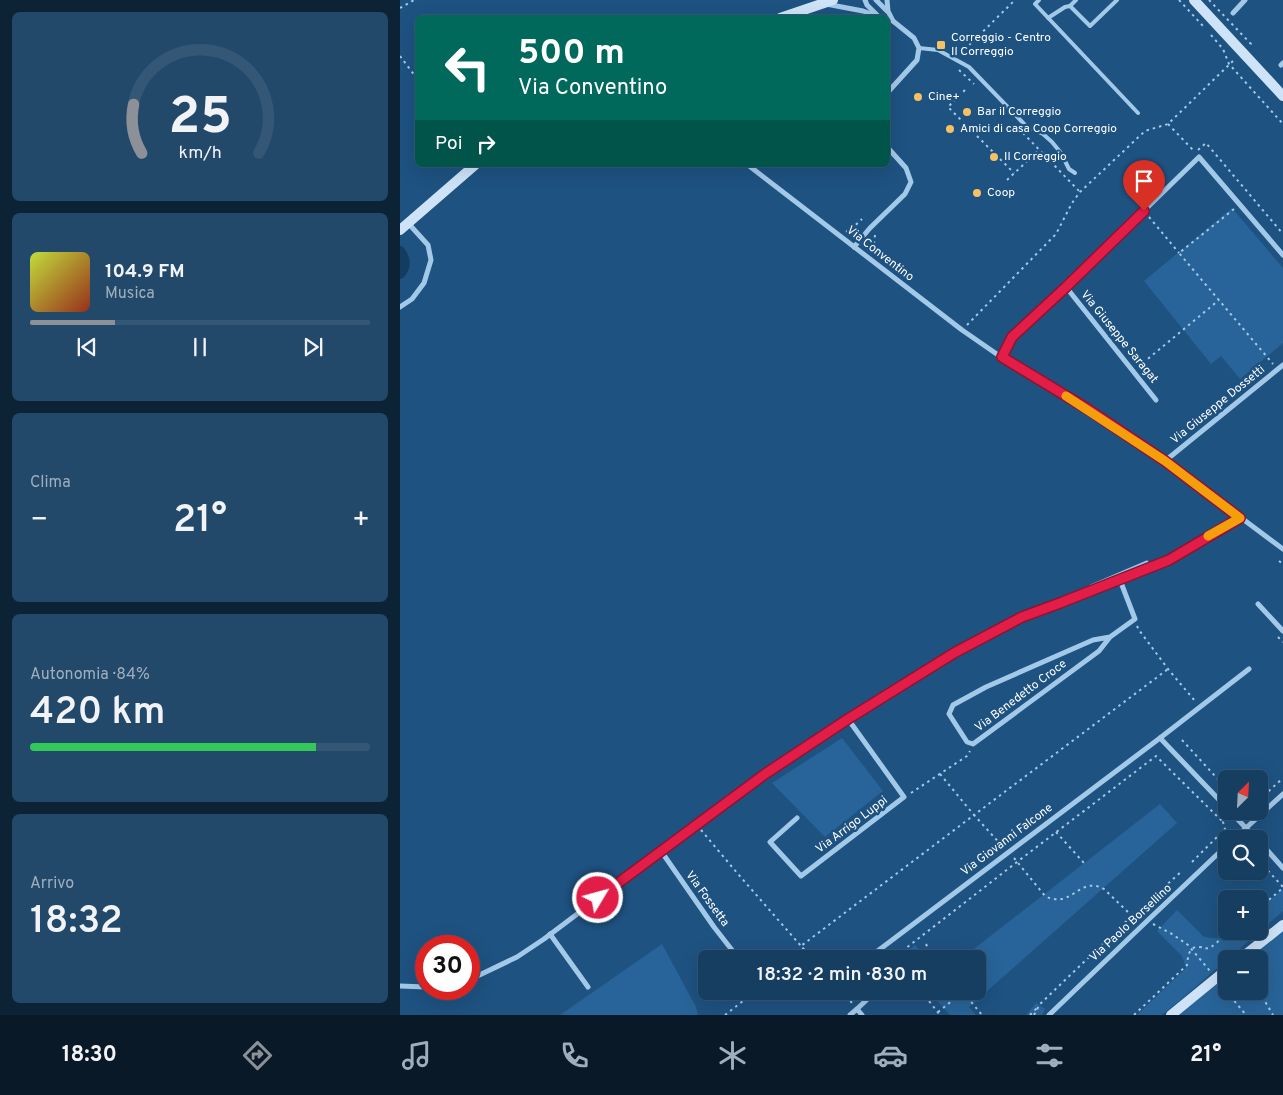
<!DOCTYPE html>
<html lang="it">
<head>
<meta charset="utf-8">
<style>
  :root { --surface:#163e61; --page:#23496a; --text:#f1f3f6; --muted:#9eaebd; --line:#355776; --accent:#8c9099 }
  body { margin:0; font-family:Overpass,sans-serif; background:var(--page); color:var(--text); height:100vh; display:flex; flex-direction:column; font-size:19px; white-space:nowrap }
  * { box-sizing:border-box; margin:0 }
  p { font-size:16px; color:var(--muted) }
  .icon { flex:none; width:28px; height:28px; fill:none; stroke:currentColor; stroke-width:2; stroke-linecap:round; stroke-linejoin:round }
  .map { position:relative; flex:1; overflow:hidden }
  .side { display:flex; flex-direction:column; gap:12px; padding:12px; background:#0c2235; width:400px }
  .side>* { flex:none }
  .guide { position:absolute; left:15px; top:15px; width:475px; height:152px; border-radius:8px; box-shadow:0 5px 20px #0002,0 0 0 1px var(--line); background:#00695c; color:#fff; overflow:hidden }
  .needle { width:32px; rotate:24deg }
  .controls { position:absolute; left:818px; top:770px; display:grid; gap:10px }
  .controls a { display:grid; place-items:center; width:50px; height:50px; border-radius:8px; background:var(--surface); box-shadow:0 5px 20px #0002,0 0 0 1px var(--line); font-size:25px }
  .speed { position:absolute; left:15px; top:935px; display:flex; gap:10px; font-size:25px; font-weight:700; text-align:center }
  .speed>* { display:grid; place-content:center; width:65px; height:65px; border-radius:50%; background:var(--surface); box-shadow:0 5px 20px #0002,0 0 0 1px var(--line); line-height:1 }
  .speed .limit { border:8px solid #d22; background:#fff; color:#111 }
  .pin { position:absolute; display:grid; place-items:center; width:42px; height:42px; color:#fff; margin:-51px -21px; border-radius:50% 50% 50% 0; rotate:-45deg; box-shadow:0 0 5px #0007 }
  .pin .icon { rotate:45deg }
  .me { position:absolute; width:55px; margin:-28px; rotate:53deg; stroke-linejoin:round; filter:drop-shadow(0 0 4px #0008) }
  .turn { display:flex; align-items:center; gap:18px; height:105px; padding:0 20px; font-size:22px }
  .turn .icon { width:65px; height:65px; stroke-width:2.5 }
  .turn b { display:block; font-size:35px; line-height:42px }
  .then { display:flex; align-items:center; height:48px; padding:0 20px; background:#0003; gap:10px; font-size:19px }
  .big { font-size:38px; font-weight:600; line-height:1.1 }
  .side .widget { flex:1; display:flex; flex-direction:column; justify-content:center; gap:8px; min-width:0; padding:0 18px; border-radius:8px; background:var(--page) }
  .side .dial { align-items:center; gap:0 }
  .dial svg { height:130px; overflow:visible; fill:none; stroke:var(--line); stroke-width:7; stroke-linecap:round; text-anchor:middle }
  .dial text { fill:var(--text); stroke:none }
  .song { display:flex; align-items:center; gap:15px }
  .cover { width:60px; height:60px; border-radius:8px; background:linear-gradient(135deg,hsl(70 70% 55%),hsl(10 70% 35%)) }
  .played { height:5px; border-radius:2px; background:linear-gradient(90deg,var(--accent) 25%,var(--line) 25%) }
  .keys { display:flex; justify-content:space-around; direction:ltr }
  .heat { display:flex; justify-content:space-between; align-items:center; font-size:28px; direction:ltr }
  .charge { height:8px; border-radius:4px; background:linear-gradient(90deg,#34c759 84%,var(--line) 0) }
  .trip { position:absolute; left:298px; top:950px; width:288px; height:50px; border-radius:8px; background:var(--surface); box-shadow:0 5px 20px #0002,0 0 0 1px var(--line); font-weight:600; line-height:50px; text-align:center }
  .dock { display:flex; height:80px; justify-content:space-around; align-items:center; background:#091927; color:var(--muted) }
  .dock .icon { width:35px; height:35px }
  .dock .current { color:var(--accent) }
  .dock b { font-size:22px; color:var(--text) }
  main { display:flex; flex:1; min-height:0 }
  .map>svg:first-child { display:block }
  .green { fill:#286499 }
  .lines { fill:none; stroke-linecap:round; stroke-linejoin:round }
  .stream { stroke:#97c5ea; stroke-width:3 }
  .canal { stroke:#143b60; stroke-width:10 }
  .path { stroke:#a3c9e9; stroke-width:2; stroke-dasharray:2.5 4; stroke-linecap:butt }
  .lane { stroke:#a3c9e9; stroke-width:4 }
  .street { stroke:#a3c9e9; stroke-width:5 }
  .secondary { stroke:#cee3f7; stroke-width:10 }
  .route-casing { stroke:#92132f; stroke-width:12 }
  .route { stroke:#e11d48; stroke-width:9 }
  .slow { stroke:#f59e0b; stroke-width:9 }
  .poi-dot { fill:#f7c063; stroke:#1e5281; stroke-width:2 }
  .labels { text-anchor:middle; dominant-baseline:central; stroke-width:5; stroke-linejoin:round; paint-order:stroke }
  .poi-label { font-size:12px; fill:#fff; stroke:#1e5281; text-anchor:start }
  .street-label { font-size:12px; fill:#fff; stroke:#1e5281 }
</style>
</head>
<body>
<main>
<section class="side">
<div class="widget dial"><svg viewBox="0 0 100 80">
<path d="M14 69A42 42 0 1 1 86 69"/>
<path d="M14 69A42 42 0 0 1 9 39" stroke="#8c9099"/>
<text x="50" y="56" font-size="32" font-weight="700">25</text>
<text x="50" y="72" font-size="11">km/h</text>
</svg></div>
<div class="widget">
<div class="song"><i class="cover"></i><div><b>104.9 FM</b><p>Musica</p></div></div>
<div class="played"></div>
<div class="keys"><svg class="icon" aria-label="previous" viewBox="0 0 24 24"><path d="M18 5L8 12l10 7zM5 5v14"/></svg><svg class="icon" aria-label="pause" viewBox="0 0 24 24"><path d="M8 5v14M16 5v14"/></svg><svg class="icon" aria-label="next" viewBox="0 0 24 24"><path d="M6 5l10 7-10 7zM19 5v14"/></svg></div>
</div>
<div class="widget"><p>Clima</p>
<div class="heat"><a>−</a><b class="big">21°</b><a>+</a></div>
</div>
<div class="widget"><p>Autonomia · 84%</p><b class="big">420 km</b><div class="charge"></div></div>
<div class="widget"><p>Arrivo</p><b class="big">18:32</b></div>
</section>
<div class="map">
<svg width="883" height="1015" viewBox="0 0 883 1015">
  <rect width="100%" height="100%" fill="#1e5281"/>
  <!-- green -->
  <g class="green">
    <polygon points="832,208 883,268 883,343 840,379 821,356 811,364 744,281"/>
    <polygon points="442,738 483,791 425,837 372,783"/>
    <polygon points="760,804 777,823 569,1007 576,1015 550,1015 528,991 576,991 576,959 561,959"/>
    <polygon points="883,889 883,911 778,1002 762,1015 737,1015 786,968 782,956 757,931 777,910 804,937 822,939 831,931 859,931 859,909"/>
    <polygon points="883,925 883,1015 766,1015 826,968 826,991 859,991 859,959 839,959"/>
    <polygon points="262,944 296,1007 298,1015 160,1015"/>
    <polygon points="515,945 527,959 499,959"/>
    <polygon points="636,1003 645,1009 642,1015 626,1015"/>
  </g>
  <g class="lines">
    <!-- stream -->
    <polyline class="stream" points="691,586 747,562"/>
    <!-- canal -->
    <path class="canal" d="M0 251C6 259 7 266 0 274"/>
    <!-- path -->
    <g class="path">
      <polyline points="779,0 803,26"/>
      <polyline points="809,0 851,44 850,45"/>
      <polyline points="0,8 14,0"/>
      <polyline points="811,35 823,49 829,64 883,124"/>
      <polyline points="560,54 615,0"/>
      <polyline points="0,56 18,80"/>
      <polyline points="559,70 574,84"/>
      <polyline points="565,90 548,107 614,173"/>
      <polyline points="768,124 794,151"/>
      <polyline points="623,133 680,192"/>
      <polyline points="798,150 806,143 883,234"/>
      <polyline points="607,180 639,150"/>
      <polyline points="834,209 779,253 873,364"/>
      <polyline points="749,217 779,253"/>
      <polyline points="446,231 448,232 462,219"/>
      <polyline points="475,235 474,244 477,254"/>
      <polyline points="567,325 656,234 672,203 680,192 745,131 768,124 835,59"/>
      <polyline points="738,367 819,300"/>
      <polyline points="879,561 883,564"/>
      <polyline points="737,626 739,630 768,669 795,701"/>
      <polyline points="878,637 883,642"/>
      <polyline points="782,740 826,788"/>
      <polyline points="540,774 574,815 768,669"/>
      <polyline points="511,793 567,756 570,751"/>
      <polyline points="859,800 883,778"/>
      <polyline points="301,830 338,874 401,946"/>
      <polyline points="656,832 684,863"/>
      <path d="M614 858 645 896C672 910 679 875 704 889L732 916 740 919"/>
      <polyline points="859,861 883,887"/>
      <polyline points="792,862 825,829 823,822 827,818"/>
      <polyline points="859,908 883,888"/>
      <polyline points="753,924 772,934 788,945 810,971"/>
      <polyline points="526,944 533,959"/>
      <polyline points="398,959 407,952"/>
      <polyline points="413,959 401,946 574,815 604,848"/>
      <polyline points="492,959 617,862 756,756 823,822"/>
      <polyline points="442,991 452,1003"/>
      <polyline points="521,991 540,1015"/>
      <polyline points="826,991 846,1015"/>
      <polyline points="859,991 873,1015"/>
      <polyline points="563,992 582,1015"/>
      <polyline points="538,1012 563,992"/>
      <polyline points="325,1015 356,991"/>
      <polyline points="630,1015 637,1008"/>
      <polyline points="634,1015 640,1004 732,916 782,871"/>
      <path d="M734 1015 787 965C788 958 788 946 799 947 804 947 806 950 811 947 817 943 824 936 830 931"/>
    </g>
    <!-- lane -->
    <g class="lane">
      <polyline points="639,0 635,4 738,113"/>
      <polyline points="670,6 676,0"/>
      <polyline points="648,18 665,7 670,6 690,26 717,0"/>
      <polyline points="519,48 538,50 569,67 627,127 643,134 652,142 661,153 669,169 675,173"/>
    </g>
    <!-- street -->
    <g class="street">
      <polyline points="465,0 467,5 477,15"/>
      <polyline points="476,0 487,11"/>
      <polyline points="487,0 488,11 493,21"/>
      <polyline points="426,4 463,11 482,18"/>
      <polyline points="833,13 845,0"/>
      <polyline points="488,19 493,21 514,38 519,48 517,60 488,92"/>
      <polyline points="881,65 883,63"/>
      <polyline points="348,165 562,330 601,357 686,408 765,461 883,549"/>
      <polyline points="454,247 470,228 505,194 511,182 506,168 488,148"/>
      <polyline points="666,287 756,400"/>
      <polyline points="0,307 12,299 24,283 31,260 28,245 8,223"/>
      <polyline points="601,357 613,337 666,287 799,157 883,255"/>
      <polyline points="765,461 883,365"/>
      <polyline points="858,604 883,631"/>
      <polyline points="710,637 693,640 586,687 553,705 549,714 567,742 573,744 699,651 710,637 735,619 720,580"/>
      <polyline points="760,738 826,807"/>
      <polyline points="830,811 856,839"/>
      <polyline points="397,818 370,842 401,876 504,797 448,719"/>
      <polyline points="834,839 883,794"/>
      <polyline points="859,841 883,868"/>
      <polyline points="261,851 314,927 339,959"/>
      <polyline points="150,934 188,987"/>
      <path d="M346 959C352 952 360 953 366 959"/>
      <polyline points="467,959 760,738 849,669"/>
      <polyline points="69,980 117,957 144,939 261,851 365,774 448,719 554,653 622,617 660,603 769,560 840,518"/>
      <polyline points="0,986 26,987"/>
      <polyline points="457,1009 476,991"/>
      <polyline points="450,1015 457,1009 462,1015"/>
      <polyline points="649,1015 747,921 826,846"/>
    </g>
    <!-- secondary -->
    <g class="secondary">
      <polyline points="794,0 883,96"/>
      <polyline points="380,18 433,0"/>
      <polyline points="0,230 75,165"/>
      <polyline points="840,959 883,925"/>
      <polyline points="771,1015 826,970"/>
    </g>
  </g>
  <g class="lines">
    <defs>
      <polyline id="route" points="198,898 365,774 448,719 554,653 622,617 660,603 769,560 840,518 765,461 686,408 602,357 612,337 666,287 744,211"/>
    </defs>
    <!-- route casing -->
    <use href="#route" class="route-casing"/>
    <!-- route -->
    <use href="#route" class="route"/>
    <!-- slow -->
    <polyline class="slow" points="666,396 765,461 840,518 808,536"/>
  </g>
  <!-- markers -->
  <g class="poi-dot">
    <rect x="536" y="40" width="10" height="10" rx="2.5"/>
    <circle cx="518" cy="97" r="5"/>
    <circle cx="567" cy="112" r="5"/>
    <circle cx="550" cy="129" r="5"/>
    <circle cx="594" cy="157" r="5"/>
    <circle cx="577" cy="193" r="5"/>
  </g>
  <g class="labels">
    <!-- poi labels -->
    <g class="poi-label">
      <text x="551" y="38">Correggio - Centro<tspan x="551" dy="14">Il Correggio</tspan></text>
      <text x="528" y="97">Cine+</text>
      <text x="577" y="112">Bar il Correggio</text>
      <text x="560" y="129">Amici di casa Coop Correggio</text>
      <text x="604" y="157">Il Correggio</text>
      <text x="587" y="193">Coop</text>
    </g>
    <!-- street labels -->
    <g class="street-label">
      <text transform="translate(480 254) rotate(38)">Via Conventino</text>
      <text transform="translate(719 337) rotate(51)">Via Giuseppe Saragat</text>
      <text transform="translate(818 405) rotate(-39)">Via Giuseppe Dossetti</text>
      <text transform="translate(621 696) rotate(-37)">Via Benedetto Croce</text>
      <text transform="translate(452 825) rotate(-37)">Via Arrigo Luppi</text>
      <text transform="translate(607 840) rotate(-37)">Via Giovanni Falcone</text>
      <text transform="translate(307 899) rotate(54)">Via Fossetta</text>
      <text transform="translate(731 923) rotate(-43)">Via Paolo Borsellino</text>
    </g>
  </g>
</svg>
<div class="controls">
<a><svg class="needle" viewBox="-14 -14 28 28"><path d="M0-13l5 13h-10z" fill="#e53935"/><path d="M0 13l5-13h-10z" fill="#9eaebd"/></svg></a>
<a><svg class="icon" aria-label="search" viewBox="0 0 24 24"><circle cx="10" cy="10" r="6"/><path d="M15 15l6 6"/></svg></a>
<a>+</a>
<a>−</a>
</div>
<div class="speed"><div class="limit">30</div></div>
<div class="pin" style="left:744px;top:211px;background:#d93025"><svg class="icon" aria-label="arrive" viewBox="0 0 24 24"><path d="M6 21V4h12l-3 4 3 4H6"/></svg></div>
<svg class="me" style="left:198px;top:898px" viewBox="-20 -20 40 40"><circle r="17" fill="#e11d48" stroke="#fff" stroke-width="3"/><path d="M0-11L8 9 0 5-8 9z" fill="#fff"/></svg>
<div class="trip">18:32 · 2 min · 830 m</div>
<div class="guide">
<div class="turn"><svg class="icon" aria-label="left" viewBox="0 0 24 24"><path d="M17 20v-9H6M10 6l-5 5 5 5"/></svg><div><b>500 m</b>Via Conventino</div></div>
<div class="then">Poi<svg class="icon" aria-label="right" viewBox="0 0 24 24"><path d="M7 20v-9h11M14 6l5 5-5 5"/></svg></div>
</div>
</div>
</main>
<nav class="dock">
<b>18:30</b>
<svg class="icon current" aria-label="directions" viewBox="0 0 24 24"><path d="M12 3l9 9-9 9-9-9zM9 14v-3h6M13 9l2 2-2 2"/></svg>
<svg class="icon" aria-label="music" viewBox="0 0 24 24"><path d="M9 18V5l10-2v13"/><circle cx="6" cy="18" r="3"/><circle cx="16" cy="16" r="3"/></svg>
<svg class="icon" aria-label="phone" viewBox="0 0 24 24"><path d="M5 4h4l2 5-3 2q2 4 5 5l2-3 5 2v4C11 20 4 13 5 4z"/></svg>
<svg class="icon" aria-label="climate" viewBox="0 0 24 24"><path d="M12 3v18M4 7l16 10M4 17L20 7"/></svg>
<svg class="icon" aria-label="car" viewBox="0 0 24 24"><path d="M5 17H2v-5l4-1 3-4h7l3 4 3 1v5h-3M9 17h6M6 11h13"/><circle cx="7" cy="17" r="2"/><circle cx="17" cy="17" r="2"/></svg>
<svg class="icon" aria-label="filters" viewBox="0 0 24 24"><path d="M4 7h16M4 17h16"/><circle cx="9" cy="7" r="2"/><circle cx="15" cy="17" r="2"/></svg>
<b>21°</b>
</nav>
</body>
</html>
